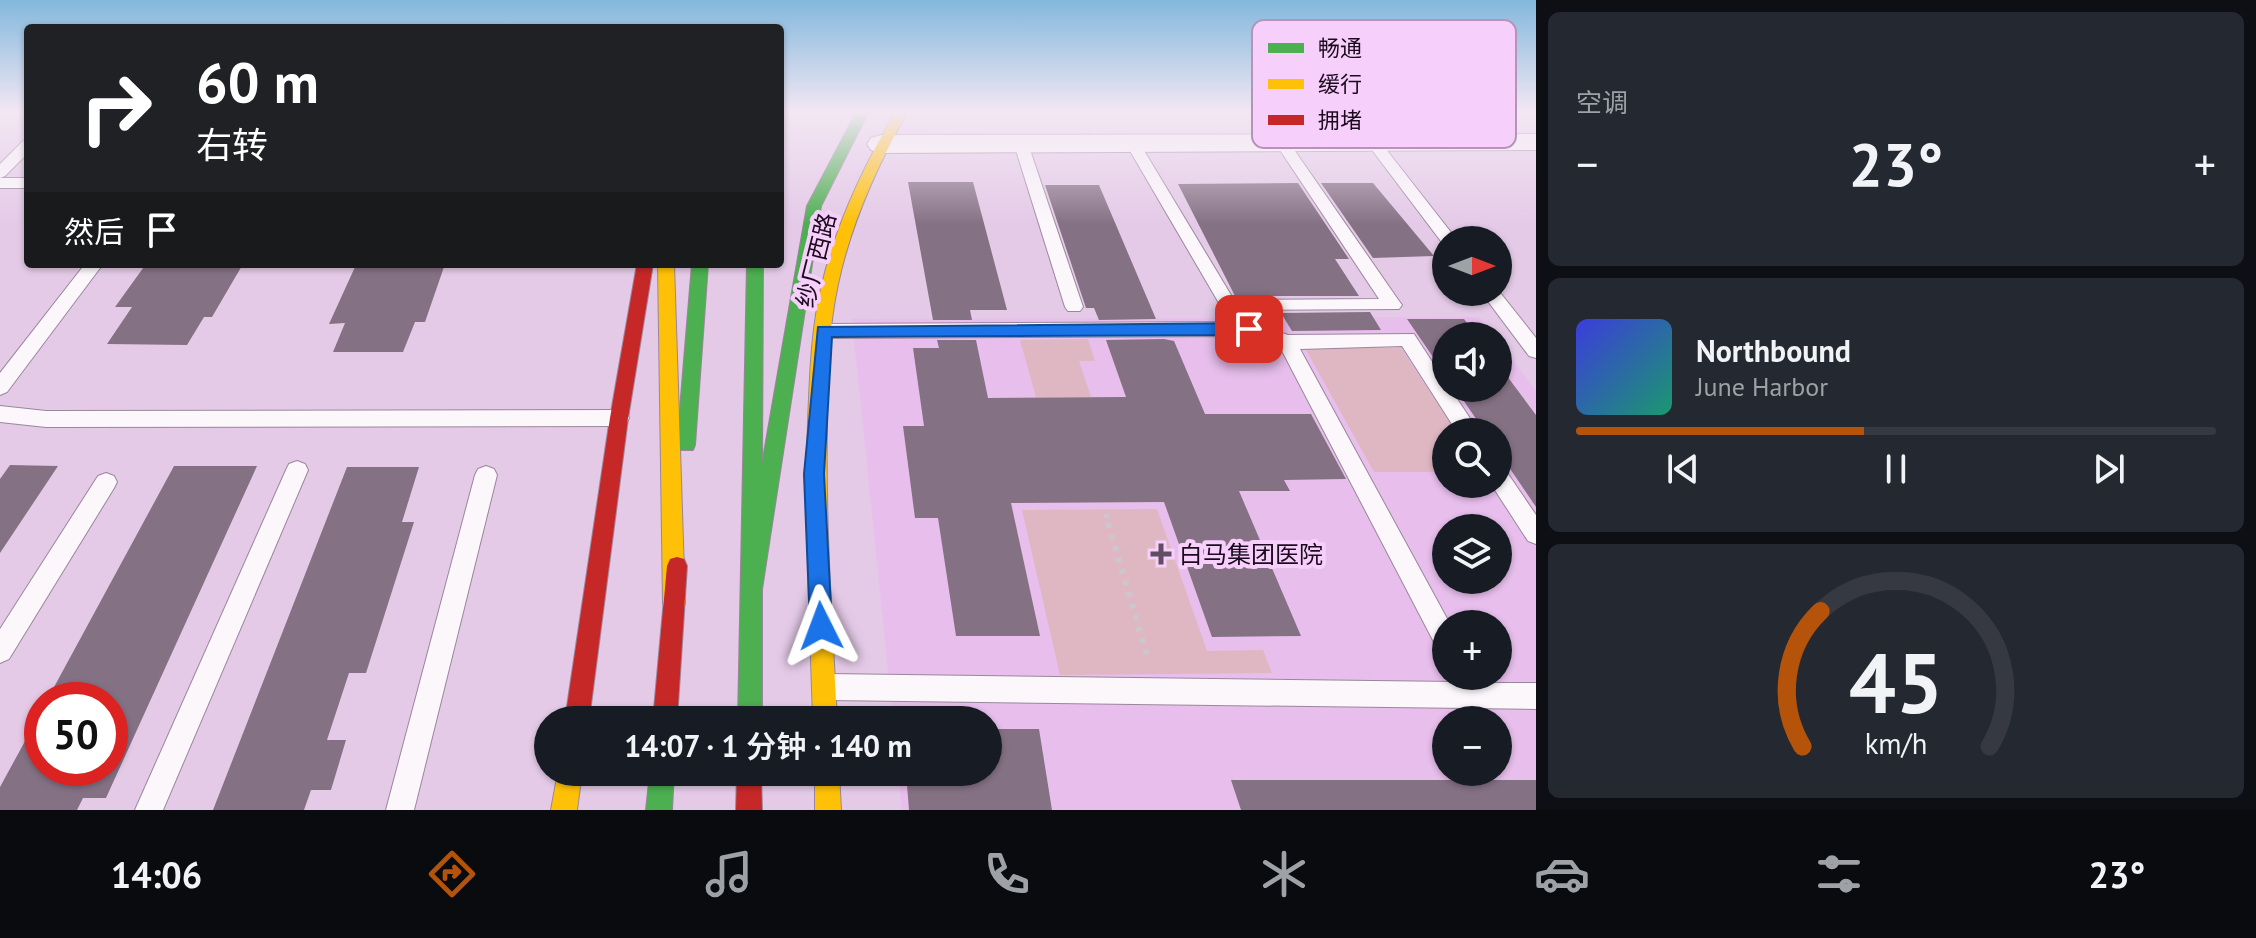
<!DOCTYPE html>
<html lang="zh">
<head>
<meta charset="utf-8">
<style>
  :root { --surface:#171b24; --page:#242831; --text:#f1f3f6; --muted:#9ea1a6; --line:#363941; --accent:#b45309 }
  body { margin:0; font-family:"PT Sans","Noto Sans SC",sans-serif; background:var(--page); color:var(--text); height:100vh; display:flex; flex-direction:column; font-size:30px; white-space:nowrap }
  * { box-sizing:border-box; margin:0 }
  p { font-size:26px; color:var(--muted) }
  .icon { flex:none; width:44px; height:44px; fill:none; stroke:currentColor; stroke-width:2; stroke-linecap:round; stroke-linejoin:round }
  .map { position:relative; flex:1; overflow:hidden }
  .panel { display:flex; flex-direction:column; gap:12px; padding:12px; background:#0d0f14; width:720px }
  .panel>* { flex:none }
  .banner { position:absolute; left:24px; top:24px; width:760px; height:244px; border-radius:8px; box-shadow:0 2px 6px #0004; background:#202124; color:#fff; overflow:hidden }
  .needle { width:52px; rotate:90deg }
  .buttons { position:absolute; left:1432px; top:226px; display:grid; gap:16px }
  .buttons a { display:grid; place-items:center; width:80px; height:80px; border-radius:50%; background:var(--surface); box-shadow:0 2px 6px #0004; font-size:40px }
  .speed { position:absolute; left:24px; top:682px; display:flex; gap:16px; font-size:40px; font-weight:700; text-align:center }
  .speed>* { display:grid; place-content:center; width:104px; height:104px; border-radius:50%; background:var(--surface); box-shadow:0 2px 6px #0004; line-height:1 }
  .speed .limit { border:12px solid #d22; background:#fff; color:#111 }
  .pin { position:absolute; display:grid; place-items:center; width:68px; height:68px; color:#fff; margin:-34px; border-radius:16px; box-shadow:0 4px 12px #0006 }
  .me { position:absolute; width:88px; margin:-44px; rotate:357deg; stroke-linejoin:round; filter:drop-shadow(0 0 6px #0008) }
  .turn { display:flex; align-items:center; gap:28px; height:168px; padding:0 40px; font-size:36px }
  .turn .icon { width:104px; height:104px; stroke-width:2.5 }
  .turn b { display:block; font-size:56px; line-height:68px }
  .then { display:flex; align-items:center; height:76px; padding:0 40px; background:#0003; gap:16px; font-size:30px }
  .big { font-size:60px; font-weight:600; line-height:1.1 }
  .panel .tile { flex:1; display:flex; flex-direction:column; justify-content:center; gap:12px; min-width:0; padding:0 28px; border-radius:12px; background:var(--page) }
  .panel .dial { align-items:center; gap:0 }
  .dial svg { height:208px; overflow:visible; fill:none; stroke:var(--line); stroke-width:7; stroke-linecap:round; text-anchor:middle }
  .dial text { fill:var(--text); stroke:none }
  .song { display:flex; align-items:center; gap:24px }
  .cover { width:96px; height:96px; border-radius:12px; background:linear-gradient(135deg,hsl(240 70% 55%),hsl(160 70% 35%)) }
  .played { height:8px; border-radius:4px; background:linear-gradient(90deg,var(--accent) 45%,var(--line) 45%) }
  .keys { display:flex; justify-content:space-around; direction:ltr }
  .heat { display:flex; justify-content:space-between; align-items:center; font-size:44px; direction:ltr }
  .trip { position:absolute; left:534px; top:706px; width:468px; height:80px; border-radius:40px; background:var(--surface); box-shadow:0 2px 6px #0004; font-weight:600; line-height:80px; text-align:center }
  .tab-bar { display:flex; height:128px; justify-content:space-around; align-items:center; background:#090b0e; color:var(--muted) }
  .tab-bar .icon { width:56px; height:56px }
  .tab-bar .active { color:var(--accent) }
  .tab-bar b { font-size:36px; color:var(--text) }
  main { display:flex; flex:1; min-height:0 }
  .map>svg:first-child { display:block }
  .built { fill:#e8beec; fill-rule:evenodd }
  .green { fill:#dfb7c2 }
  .building { fill:#857184 }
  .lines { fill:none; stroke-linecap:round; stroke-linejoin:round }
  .lane-casing { stroke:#9a869c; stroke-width:2 }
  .street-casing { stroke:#9a869c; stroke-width:2 }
  .fast-casing { stroke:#9a869c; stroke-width:2 }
  .slow-casing { stroke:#9a869c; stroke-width:2 }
  .jam-casing { stroke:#9a869c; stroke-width:2 }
  .path-far1 { stroke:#cdc6ce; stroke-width:5; stroke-dasharray:4 6; stroke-linecap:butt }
  .path { stroke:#cdc6ce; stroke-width:6; stroke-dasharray:5 7; stroke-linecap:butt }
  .lane { fill:#fbf7fb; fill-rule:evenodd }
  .street { fill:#fbf7fb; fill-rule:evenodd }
  .fast { fill:#4caf50; fill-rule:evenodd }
  .slow { fill:#ffc107; fill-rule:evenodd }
  .jam { fill:#c62828; fill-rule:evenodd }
  .route { fill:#1a73e8; stroke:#114b97; stroke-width:2 }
  .poi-dot { fill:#624e64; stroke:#f6cffa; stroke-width:3 }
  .labels { text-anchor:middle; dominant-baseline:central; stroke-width:8; stroke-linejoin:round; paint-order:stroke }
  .street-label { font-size:24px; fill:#1c0b1e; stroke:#f6cffa }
  .poi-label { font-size:24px; fill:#1c0b1e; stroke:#f6cffa; text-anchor:start }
  .key { fill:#f6cffa; stroke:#b594b8; stroke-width:2 }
  .key-label { font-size:22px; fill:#1c0b1e }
</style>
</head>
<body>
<main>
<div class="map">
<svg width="1536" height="810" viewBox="0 0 1536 810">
  <rect width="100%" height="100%" fill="#e4cae7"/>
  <!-- built -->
  <path class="built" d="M1479 317 1494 336H1446V388H1498V341L1536 391V810H902L898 772H988V720H893L852 319ZM1446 432H1498V484H1446ZM1446 528H1498V580H1446ZM1446 624H1498V676H1446ZM1446 720H1498V772H1446Z"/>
  <!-- green -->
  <g class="green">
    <polygon points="1088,339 1095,361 1079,361 1091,397 1036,397 1020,340"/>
    <polygon points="1305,348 1401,348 1456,432 1446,432 1446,472 1374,472"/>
    <polygon points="1157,509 1207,651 1263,650 1272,673 1060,675 1022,510"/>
  </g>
  <!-- building -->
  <g class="building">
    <polygon points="908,182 973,182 1007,310 970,310 972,320 933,320"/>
    <polygon points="1298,183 1349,259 1335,259 1359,296 1235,296 1178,184"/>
    <polygon points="1321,183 1373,183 1434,256 1373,258"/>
    <polygon points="1045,185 1099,185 1156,319 1099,320 1094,308 1086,308"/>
    <polygon points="146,264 243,264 212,317 204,317 187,345 107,344 132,307 115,307"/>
    <polygon points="373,264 445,264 425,322 415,322 403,352 333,352 345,323 329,324 355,267 372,267"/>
    <polygon points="1370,312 1381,330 1292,331 1281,313"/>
    <polygon points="1407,319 1464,319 1477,336 1446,336 1446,376"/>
    <polygon points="937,340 976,340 988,398 1126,397 1106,340 1164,339 1174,341 1205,414 1311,414 1346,479 1284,480 1290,491 1239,491 1301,636 1212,637 1164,502 1011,503 1040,636 956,636 938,518 915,518 903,426 924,426 913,348 939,348"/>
    <polygon points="1498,364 1536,415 1536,507 1498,451 1498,432 1485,432 1455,388 1498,388"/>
    <polygon points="10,465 58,466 0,553 0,479"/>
    <polygon points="174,466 257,466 106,798 83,798 77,810 0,810 0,787 42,710 42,768 110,768 110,700 47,700"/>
    <polygon points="347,467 419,467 402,522 414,522 366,673 349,673 327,740 346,740 331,790 311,790 304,810 213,810"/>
    <polygon points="988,729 1039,729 1052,810 909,810 906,772 988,772"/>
    <polygon points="1231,780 1536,780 1536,810 1241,810"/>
  </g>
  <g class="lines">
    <defs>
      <g id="lane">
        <polygon points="1382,111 1396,111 1398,114 1391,118"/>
        <polygon points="1475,111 1490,111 1491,113 1484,117"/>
        <polygon points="1373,138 1378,139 1457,240 1446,240 1446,245 1443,244 1366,142"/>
        <polygon points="28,140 28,153 5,176 0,178 0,164 23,141"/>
        <polygon points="1021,140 1028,144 1083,307 1080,311 1068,311 1065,307 1014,144"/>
        <polygon points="1133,140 1140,144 1234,300 1379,299 1276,144 1278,141 1288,141 1399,301 1402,305 1399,309 1223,310 1126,144"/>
        <rect x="0" y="178" width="28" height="10"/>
        <polygon points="85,264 103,264 7,392 0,395 0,373"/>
        <polygon points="1498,290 1536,338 1536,358 1529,356 1481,292"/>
        <polygon points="1249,322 1288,335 1414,334 1446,383 1446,388 1450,388 1475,426 1478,432 1457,432 1402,346 1300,349 1450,624 1446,624 1446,652 1437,648 1280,347 1248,336 824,338 815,331 824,324"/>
        <polygon points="0,406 46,411 619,410 626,412 629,418 626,424 619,426 46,427 0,422"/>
        <polygon points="297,461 305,464 308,470 163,810 135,810 286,470 289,464"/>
        <polygon points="486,466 494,469 497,475 414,810 386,810 475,475 478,469"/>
        <polygon points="1498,468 1506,471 1536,515 1536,544 1528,541 1491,484 1498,484"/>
        <polygon points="106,473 114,476 117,482 114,488 9,659 0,663 0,629 98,476"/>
        <polygon points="828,674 1455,682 1452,676 1479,676 1482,683 1536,683 1536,709 828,700 819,696 815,687 819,678"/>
      </g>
      <polygon id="street" points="1536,134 1536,150 881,153 871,150 867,144 871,138 881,135"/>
      <g id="fast">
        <polygon points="857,111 869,111 821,206 762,589 762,720 738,720 747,264 763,264 762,464 807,206"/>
        <polygon points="692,264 708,264 695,445 693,450 679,450 677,445"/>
        <polygon points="650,772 674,772 672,810 646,810"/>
      </g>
      <g id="slow">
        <path d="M896 111H908C877 166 851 223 838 284 828 330 827 377 827 423 825 522 832 621 837 720H813C810 621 805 522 808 422 810 376 811 329 822 284 837 222 864 165 896 111Z"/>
        <polygon points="658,264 674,264 685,603 682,610 674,613 666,610 663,603"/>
        <polygon points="558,772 582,772 577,810 551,810"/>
        <polygon points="815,772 839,772 841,810 815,810"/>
      </g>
      <g id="jam">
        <polygon points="637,264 653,264 628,418 589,720 565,720 610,418"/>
        <polygon points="677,557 684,559 687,566 677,720 653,720 667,566 670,559"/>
        <polygon points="737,772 761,772 762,810 736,810"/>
      </g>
    </defs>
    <!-- lane casing -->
    <use href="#lane" class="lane-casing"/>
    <!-- street casing -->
    <use href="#street" class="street-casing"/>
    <!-- fast casing -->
    <use href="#fast" class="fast-casing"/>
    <!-- slow casing -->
    <use href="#slow" class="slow-casing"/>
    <!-- jam casing -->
    <use href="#jam" class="jam-casing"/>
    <!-- path-far1 -->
    <polyline class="path-far1" points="1106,514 1109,525"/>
    <!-- path -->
    <polyline class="path" points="1108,523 1148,659"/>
    <!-- lane -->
    <use href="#lane" class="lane"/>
    <!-- street -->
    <use href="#street" class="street"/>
    <!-- fast -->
    <use href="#fast" class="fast"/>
    <!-- slow -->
    <use href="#slow" class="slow"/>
    <!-- jam -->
    <use href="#jam" class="jam"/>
  </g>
  <!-- sky -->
  <linearGradient id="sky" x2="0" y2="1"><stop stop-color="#83b8dd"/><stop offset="0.5" stop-color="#f3e7f4"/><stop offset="1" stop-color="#f3e7f4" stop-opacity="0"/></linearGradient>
  <rect width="1536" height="224" fill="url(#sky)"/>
  <!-- route -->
  <polygon class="route" points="1249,323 1257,329 1249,335 832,337 824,474 832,626 829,634 821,637 813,634 810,626 804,474 818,327"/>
  <!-- markers -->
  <path class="poi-dot" d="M1157 542h8v8h8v8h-8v8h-8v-8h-8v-8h8z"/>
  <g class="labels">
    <!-- street labels -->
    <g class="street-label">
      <text transform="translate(816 260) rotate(-76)">纱厂西路</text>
    </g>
    <!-- poi labels -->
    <g class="poi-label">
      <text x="1179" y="554">白马集团医院</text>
    </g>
  </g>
  <!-- legend -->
  <rect x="1252" y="20" width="264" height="128" rx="12" class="key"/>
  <rect x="1268" y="43" width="36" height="10" fill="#4caf50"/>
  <rect x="1268" y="79" width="36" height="10" fill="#ffc107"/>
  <rect x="1268" y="115" width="36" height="10" fill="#c62828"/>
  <g class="key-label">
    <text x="1318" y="56">畅通</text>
    <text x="1318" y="92">缓行</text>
    <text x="1318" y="128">拥堵</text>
  </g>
</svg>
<div class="buttons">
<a><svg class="needle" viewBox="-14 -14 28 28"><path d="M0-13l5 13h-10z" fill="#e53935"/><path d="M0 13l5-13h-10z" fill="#9ea1a6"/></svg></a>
<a><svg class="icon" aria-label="sound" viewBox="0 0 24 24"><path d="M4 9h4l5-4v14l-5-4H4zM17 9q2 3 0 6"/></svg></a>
<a><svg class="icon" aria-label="search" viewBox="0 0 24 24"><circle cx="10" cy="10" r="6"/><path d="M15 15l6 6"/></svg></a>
<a><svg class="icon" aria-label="layers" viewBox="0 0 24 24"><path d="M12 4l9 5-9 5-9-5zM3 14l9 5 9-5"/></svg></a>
<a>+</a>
<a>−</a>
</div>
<div class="speed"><div class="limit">50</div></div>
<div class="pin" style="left:1249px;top:329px;background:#d93025"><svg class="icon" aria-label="arrive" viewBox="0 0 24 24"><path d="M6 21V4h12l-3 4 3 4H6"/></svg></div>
<svg class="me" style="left:821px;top:626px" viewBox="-20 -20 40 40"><path d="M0-17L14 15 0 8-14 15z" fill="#1a73e8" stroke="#fff" stroke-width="4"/></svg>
<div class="trip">14:07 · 1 分钟 · 140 m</div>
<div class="banner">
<div class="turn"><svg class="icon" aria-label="right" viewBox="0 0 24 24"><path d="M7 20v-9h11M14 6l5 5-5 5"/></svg><div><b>60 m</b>右转</div></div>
<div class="then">然后<svg class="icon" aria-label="arrive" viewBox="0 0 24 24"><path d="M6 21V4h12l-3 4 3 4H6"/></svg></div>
</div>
</div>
<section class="panel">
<div class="tile"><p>空调</p>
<div class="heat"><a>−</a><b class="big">23°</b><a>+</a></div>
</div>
<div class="tile">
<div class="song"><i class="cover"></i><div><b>Northbound</b><p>June Harbor</p></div></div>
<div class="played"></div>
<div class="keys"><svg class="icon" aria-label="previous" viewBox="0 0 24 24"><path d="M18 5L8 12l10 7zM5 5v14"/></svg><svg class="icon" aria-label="pause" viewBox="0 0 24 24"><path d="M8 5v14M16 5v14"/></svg><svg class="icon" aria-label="next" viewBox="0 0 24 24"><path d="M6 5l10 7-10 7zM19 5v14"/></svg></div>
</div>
<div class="tile dial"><svg viewBox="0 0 100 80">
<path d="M14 69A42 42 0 1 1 86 69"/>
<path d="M14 69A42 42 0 0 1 21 17" stroke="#b45309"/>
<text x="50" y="56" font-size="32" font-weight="700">45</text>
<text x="50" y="72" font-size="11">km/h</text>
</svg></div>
</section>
</main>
<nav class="tab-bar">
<b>14:06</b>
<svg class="icon active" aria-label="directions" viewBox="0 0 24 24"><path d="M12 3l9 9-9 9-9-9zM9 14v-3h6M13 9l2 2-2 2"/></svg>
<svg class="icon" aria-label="music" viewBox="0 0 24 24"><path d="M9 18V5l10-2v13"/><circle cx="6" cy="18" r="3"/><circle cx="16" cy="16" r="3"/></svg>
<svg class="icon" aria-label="phone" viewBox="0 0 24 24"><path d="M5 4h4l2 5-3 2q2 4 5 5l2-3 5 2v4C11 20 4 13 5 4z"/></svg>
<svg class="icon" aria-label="climate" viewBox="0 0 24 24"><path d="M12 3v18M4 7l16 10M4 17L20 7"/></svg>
<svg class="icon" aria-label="car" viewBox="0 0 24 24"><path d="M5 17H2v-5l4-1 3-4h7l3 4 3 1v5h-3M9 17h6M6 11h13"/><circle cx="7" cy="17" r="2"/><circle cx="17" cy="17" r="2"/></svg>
<svg class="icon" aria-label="filters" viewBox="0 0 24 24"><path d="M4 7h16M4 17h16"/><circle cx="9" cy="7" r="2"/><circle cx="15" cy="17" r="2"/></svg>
<b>23°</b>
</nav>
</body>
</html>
